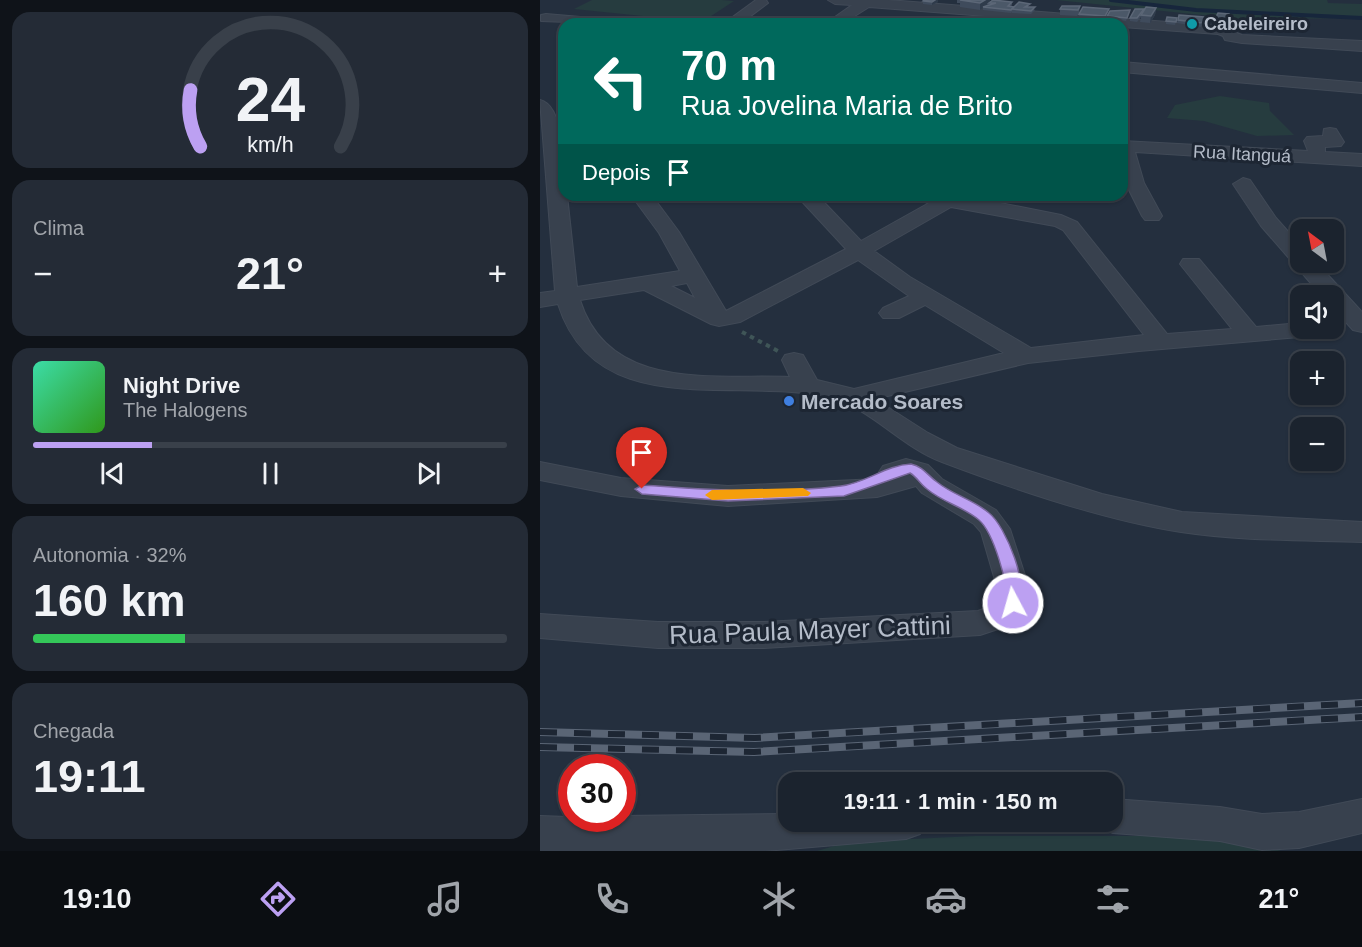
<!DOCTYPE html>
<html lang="pt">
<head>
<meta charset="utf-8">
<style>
  :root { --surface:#1b232e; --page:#242b36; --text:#f1f3f6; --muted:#a0a4aa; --line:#39404a; --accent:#bca0f2 }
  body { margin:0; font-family:Arial,sans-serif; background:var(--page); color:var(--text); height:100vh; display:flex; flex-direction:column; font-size:22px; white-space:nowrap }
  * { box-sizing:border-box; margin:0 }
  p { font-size:20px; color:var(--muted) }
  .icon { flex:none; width:33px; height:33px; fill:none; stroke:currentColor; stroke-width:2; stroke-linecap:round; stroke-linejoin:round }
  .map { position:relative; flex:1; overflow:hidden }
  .sheet { display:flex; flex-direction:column; gap:12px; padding:12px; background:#0f1319; width:540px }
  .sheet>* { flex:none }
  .hud { position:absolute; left:18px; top:18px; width:570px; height:183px; border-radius:18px; box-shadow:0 2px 4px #0004,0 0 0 2px var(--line); background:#00695c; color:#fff; overflow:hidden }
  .needle { width:39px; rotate:328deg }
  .buttons { position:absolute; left:750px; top:219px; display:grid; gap:12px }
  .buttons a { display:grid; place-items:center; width:54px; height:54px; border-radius:12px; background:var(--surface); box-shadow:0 2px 4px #0004,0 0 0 2px var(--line); font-size:30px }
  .speed { position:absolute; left:18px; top:754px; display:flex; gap:12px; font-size:30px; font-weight:700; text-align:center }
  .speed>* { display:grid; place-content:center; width:78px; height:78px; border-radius:50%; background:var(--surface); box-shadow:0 2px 4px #0004,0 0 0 2px var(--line); line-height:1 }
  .speed .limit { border:9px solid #d22; background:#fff; color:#111 }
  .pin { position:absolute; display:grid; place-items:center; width:51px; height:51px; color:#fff; margin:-62px -26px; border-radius:50% 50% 50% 0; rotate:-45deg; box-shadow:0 0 6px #0007 }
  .pin .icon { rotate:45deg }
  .me { position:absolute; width:66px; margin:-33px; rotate:354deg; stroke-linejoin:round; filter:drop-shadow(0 0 4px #0008) }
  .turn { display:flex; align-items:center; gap:21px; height:126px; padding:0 24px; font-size:27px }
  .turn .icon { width:78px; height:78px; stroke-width:2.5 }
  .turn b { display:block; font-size:42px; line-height:51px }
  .then { display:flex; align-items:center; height:57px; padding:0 24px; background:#0003; gap:12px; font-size:22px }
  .big { font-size:45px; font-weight:700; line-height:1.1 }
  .sheet .tile { flex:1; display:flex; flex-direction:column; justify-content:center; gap:9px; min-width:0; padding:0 21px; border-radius:18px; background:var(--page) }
  .sheet .dial { align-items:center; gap:0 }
  .dial svg { height:156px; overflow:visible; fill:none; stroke:var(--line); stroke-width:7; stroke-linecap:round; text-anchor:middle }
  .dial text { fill:var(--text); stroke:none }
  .song { display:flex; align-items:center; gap:18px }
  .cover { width:72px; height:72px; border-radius:9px; background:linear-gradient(135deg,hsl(160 70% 55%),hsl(110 70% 35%)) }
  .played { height:6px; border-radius:3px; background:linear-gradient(90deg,var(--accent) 25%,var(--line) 25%) }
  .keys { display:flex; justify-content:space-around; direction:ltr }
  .heat { display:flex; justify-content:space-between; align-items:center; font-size:33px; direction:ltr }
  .charge { height:9px; border-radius:4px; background:linear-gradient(90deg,#34c759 32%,var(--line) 0) }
  .trip { position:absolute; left:238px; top:772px; width:345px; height:60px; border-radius:18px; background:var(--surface); box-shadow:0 2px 4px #0004,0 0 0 2px var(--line); font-weight:700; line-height:60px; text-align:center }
  .dock { display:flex; height:96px; justify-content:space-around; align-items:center; background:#0b0e12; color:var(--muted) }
  .dock .icon { width:42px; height:42px }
  .dock .active { color:var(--accent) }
  .dock b { font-size:27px; color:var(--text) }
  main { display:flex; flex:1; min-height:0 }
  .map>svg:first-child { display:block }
  .green { fill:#263c3f }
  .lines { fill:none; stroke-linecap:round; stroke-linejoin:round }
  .stream { stroke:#17263c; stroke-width:4 }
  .minor-casing { stroke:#414a57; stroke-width:2 }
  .path { stroke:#3f5557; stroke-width:4; stroke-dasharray:4.5 4.5; stroke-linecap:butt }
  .minor { fill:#38414e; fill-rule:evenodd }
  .rail-casing { stroke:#5a6575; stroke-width:8 }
  .rail { stroke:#1d2633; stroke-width:6; stroke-dasharray:17; stroke-linecap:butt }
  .wall { fill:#3f4b5c }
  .shaded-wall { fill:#2f3b4b }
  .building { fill:#4b5868; stroke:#5c6777; stroke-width:1.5 }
  .route { fill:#bca0f2; stroke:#7a689d; stroke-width:1.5 }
  .slow { fill:#f59e0b }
  .culture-dot { fill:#0f9aa8; stroke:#1d2633; stroke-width:2 }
  .shop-dot { fill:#3f7fe0; stroke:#1d2633; stroke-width:2 }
  .labels { text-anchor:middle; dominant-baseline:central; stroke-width:6; stroke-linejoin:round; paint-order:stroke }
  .far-poi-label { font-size:18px; font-weight:bold; fill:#b4bcc9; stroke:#1d2633; text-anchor:start }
  .far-street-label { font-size:18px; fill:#b4bcc9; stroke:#1d2633 }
  .poi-label { font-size:21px; font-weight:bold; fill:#b4bcc9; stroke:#1d2633; text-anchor:start }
  .near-street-label { font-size:26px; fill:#b4bcc9; stroke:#1d2633 }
</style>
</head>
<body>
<main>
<section class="sheet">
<div class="tile dial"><svg viewBox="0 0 100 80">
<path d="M14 69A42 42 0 1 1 86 69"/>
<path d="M14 69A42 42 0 0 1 9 40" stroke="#bca0f2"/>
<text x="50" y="56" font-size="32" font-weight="700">24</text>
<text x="50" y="72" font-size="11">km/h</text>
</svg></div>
<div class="tile"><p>Clima</p>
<div class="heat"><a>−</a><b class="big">21°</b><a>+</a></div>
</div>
<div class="tile">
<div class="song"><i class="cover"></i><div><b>Night Drive</b><p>The Halogens</p></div></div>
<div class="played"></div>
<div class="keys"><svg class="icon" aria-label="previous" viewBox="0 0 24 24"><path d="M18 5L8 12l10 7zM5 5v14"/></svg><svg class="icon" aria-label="pause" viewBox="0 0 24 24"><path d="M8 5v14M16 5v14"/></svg><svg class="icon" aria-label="next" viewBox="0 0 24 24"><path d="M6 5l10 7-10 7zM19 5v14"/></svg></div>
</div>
<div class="tile"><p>Autonomia · 32%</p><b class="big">160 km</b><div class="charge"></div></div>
<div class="tile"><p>Chegada</p><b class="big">19:11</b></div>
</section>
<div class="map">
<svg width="822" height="851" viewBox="0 0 822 851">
  <rect width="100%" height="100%" fill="#242f3e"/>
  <!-- green -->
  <g class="green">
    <polygon points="52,0 182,0 194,1 162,22 34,9"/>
    <polygon points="516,0 787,0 788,3 822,4 822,18 701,19"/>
    <polygon points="680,96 729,103 730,111 754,135 717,136 664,121 627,118 635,105"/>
    <polygon points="435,836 699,836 741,851 277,851 308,842"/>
  </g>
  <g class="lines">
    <!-- stream -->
    <polyline class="stream" points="571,0 656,10 822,18"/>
    <defs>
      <g id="minor">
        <polygon points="216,0 226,0 228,3 200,24 183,24"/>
        <polygon points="288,0 348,0 678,26 702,35 822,41 822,51 702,43 685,40 683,36 678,34 582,27 582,24 547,24 329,7 302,24 285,24 312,5 295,4"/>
        <polygon points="6,14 75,20 82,24 1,21 1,15"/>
        <polygon points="582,62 822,83 822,93 582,72"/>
        <path d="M0 100C26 106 24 174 24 195H27L37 287 140 271 119 233 94 199 97 195H123L116 201 139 232 186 311 306 249 256 195H277L321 241 389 203 373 199 370 195H420L521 215 537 222 627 334 692 329 640 264 643 259H659L716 327 760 323V328H794V326L795 328 791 333 783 335 599 351 488 363 335 399 388 433 417 448 562 494 642 512 822 522V542C762 540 700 541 641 532 563 520 476 490 402 462 361 447 330 407 288 397 196 376 56 424 18 304L0 307V293L15 291ZM411 207 515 226 523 230 604 335 491 348 370 277 334 251ZM318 260 369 296 343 308 339 313 343 318H359L385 305 464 353 314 389 277 380 263 355 254 353 245 355 242 360 250 377C174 374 69 392 40 300L104 290 171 324 179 326 200 322ZM147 283 155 298 131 286Z"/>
        <polygon points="790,128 796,129 804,142 801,146 785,147 785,152 822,154 822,166 595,152 604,183 622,216 619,220 605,220 602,216 582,176 582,141 768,151 764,141 767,137 783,136 784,129"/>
        <polygon points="703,178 710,180 736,218 760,245 760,262 776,262 822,312 822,332 813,330 794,309 794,296 782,296 721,226 693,184"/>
        <polygon points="366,459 388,465 402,479 456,510 470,529 491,594 479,622 440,635 224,648 118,648 0,638 0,614 118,622 224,622 438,611 454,605 459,594 441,532 434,524 382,493 376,486 337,497 188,506 81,496 0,480 0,462 81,478 188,486 337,479 342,477 339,472 343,466"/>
        <polygon points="573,799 680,807 722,814 759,812 822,799 822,833 759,848 722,850 680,841 573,833 559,828 556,822 573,822"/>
        <polygon points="249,814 249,822 386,822 380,834 366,839 225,851 0,851 0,816 82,819 82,816"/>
      </g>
    </defs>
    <!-- minor casing -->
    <use href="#minor" class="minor-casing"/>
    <!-- path -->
    <polyline class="path" points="202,332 238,351"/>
    <!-- minor -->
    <use href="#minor" class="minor"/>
    <defs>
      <g id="rail">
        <polyline points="0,732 215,738 822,703"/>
        <polyline points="0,747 214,752 822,717"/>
      </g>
    </defs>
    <!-- rail casing -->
    <use href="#rail" class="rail-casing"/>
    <!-- rail -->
    <use href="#rail" class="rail"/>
  </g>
  <!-- wall -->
  <g class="wall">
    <polygon points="417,0 450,0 449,2 472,2 472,5 471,6 490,7 495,10 491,14 472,13 472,12 471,13 443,10 443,7 440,10 420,7 420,3 417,3"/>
    <polygon points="383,1 398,2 392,5 383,4"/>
    <polygon points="540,6 539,13 537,16 520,15 520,9"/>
    <polygon points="616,8 615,15 610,23 600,22 601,17 597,22 590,21 590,18 604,9"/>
    <polygon points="569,9 565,19 539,18 539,14"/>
    <polygon points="590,10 586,21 567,19 567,16"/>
    <polygon points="639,15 663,21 661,27 637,23"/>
    <polygon points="637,18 635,25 626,24 626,21"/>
    <polygon points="674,21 690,23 689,30 673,28"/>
  </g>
  <!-- shaded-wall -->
  <g class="shaded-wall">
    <polygon points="395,0 398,0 398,2 392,5 392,2"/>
    <polygon points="445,0 450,0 449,3 440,10 440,3"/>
    <polygon points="616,8 615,15 610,23 611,16"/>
  </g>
  <!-- building -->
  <g class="building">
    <polygon points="384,0 395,0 392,2 383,1"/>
    <polygon points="420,0 445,0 440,3"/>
    <polygon points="453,0 472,2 468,6 474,7 471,10 443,7 456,3 449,3"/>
    <polygon points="479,2 490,4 485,7 495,7 491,11 472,9"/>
    <polygon points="522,6 540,6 538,10 520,9"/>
    <polygon points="543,7 569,9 565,16 539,14"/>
    <polygon points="606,7 616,8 611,16 601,15"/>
    <polygon points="595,9 604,9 597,18 590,18"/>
    <polygon points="590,10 587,18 567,16 570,11"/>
    <polygon points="678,13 689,14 690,23 674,21"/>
    <polygon points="639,15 664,17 662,23 638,20"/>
    <polygon points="627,17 637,18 636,22 626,21"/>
  </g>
  <!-- route -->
  <path class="route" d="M371 464C384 467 387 475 397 482 413 495 434 500 449 513 466 526 490 588 479 607H467L465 603C470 586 453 532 439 520 424 507 402 502 387 489 380 484 377 477 370 473L304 496 188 501 102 494 95 489 102 485C168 490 235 494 301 486 326 483 346 465 371 464Z"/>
  <!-- slow -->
  <polygon class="slow" points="263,488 271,493 268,496 172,500 165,495 172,490"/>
  <!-- markers -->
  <circle class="culture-dot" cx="652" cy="24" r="6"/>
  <circle class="shop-dot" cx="249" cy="401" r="6"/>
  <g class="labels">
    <!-- far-poi labels -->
    <g class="far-poi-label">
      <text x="664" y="24">Cabeleireiro</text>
    </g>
    <!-- far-street labels -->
    <g class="far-street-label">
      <text transform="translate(702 154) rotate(3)">Rua Itanguá</text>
    </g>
    <!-- poi labels -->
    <g class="poi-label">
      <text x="261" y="401">Mercado Soares</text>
    </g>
    <!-- near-street labels -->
    <g class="near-street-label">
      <text transform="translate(270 630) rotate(-2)">Rua Paula Mayer Cattini</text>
    </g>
  </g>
</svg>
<div class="buttons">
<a><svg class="needle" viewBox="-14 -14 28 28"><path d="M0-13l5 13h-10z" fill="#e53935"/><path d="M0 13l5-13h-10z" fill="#a0a4aa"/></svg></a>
<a><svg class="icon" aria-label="sound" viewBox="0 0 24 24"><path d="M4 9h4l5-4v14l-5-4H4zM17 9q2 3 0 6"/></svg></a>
<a>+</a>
<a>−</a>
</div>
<div class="speed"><div class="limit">30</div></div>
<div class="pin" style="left:102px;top:489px;background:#d93025"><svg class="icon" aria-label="arrive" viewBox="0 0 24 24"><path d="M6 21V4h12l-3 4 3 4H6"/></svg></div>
<svg class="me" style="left:473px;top:603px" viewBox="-20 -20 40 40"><circle r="17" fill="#bca0f2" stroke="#fff" stroke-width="3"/><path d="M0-11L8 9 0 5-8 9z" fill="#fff"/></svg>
<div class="trip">19:11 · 1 min · 150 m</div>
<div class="hud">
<div class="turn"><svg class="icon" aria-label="left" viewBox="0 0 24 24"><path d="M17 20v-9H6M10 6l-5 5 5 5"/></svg><div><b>70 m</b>Rua Jovelina Maria de Brito</div></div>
<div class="then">Depois<svg class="icon" aria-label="arrive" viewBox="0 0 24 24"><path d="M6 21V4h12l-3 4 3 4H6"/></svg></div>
</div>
</div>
</main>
<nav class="dock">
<b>19:10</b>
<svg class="icon active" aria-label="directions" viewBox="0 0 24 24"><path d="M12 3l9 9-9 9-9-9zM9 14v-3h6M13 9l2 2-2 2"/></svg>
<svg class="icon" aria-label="music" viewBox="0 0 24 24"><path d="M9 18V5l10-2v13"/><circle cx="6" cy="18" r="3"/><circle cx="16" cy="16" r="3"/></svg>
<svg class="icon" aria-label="phone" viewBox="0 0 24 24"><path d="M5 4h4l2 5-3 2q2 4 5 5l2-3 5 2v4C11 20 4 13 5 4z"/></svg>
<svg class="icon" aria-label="climate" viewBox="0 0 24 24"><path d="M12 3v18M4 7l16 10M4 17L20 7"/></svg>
<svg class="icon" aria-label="car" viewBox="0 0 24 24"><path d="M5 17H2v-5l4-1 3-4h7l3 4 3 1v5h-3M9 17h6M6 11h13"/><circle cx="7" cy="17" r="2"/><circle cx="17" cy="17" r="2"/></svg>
<svg class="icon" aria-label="filters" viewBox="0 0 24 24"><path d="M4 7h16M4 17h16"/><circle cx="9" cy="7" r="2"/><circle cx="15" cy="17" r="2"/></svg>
<b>21°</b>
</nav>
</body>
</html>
